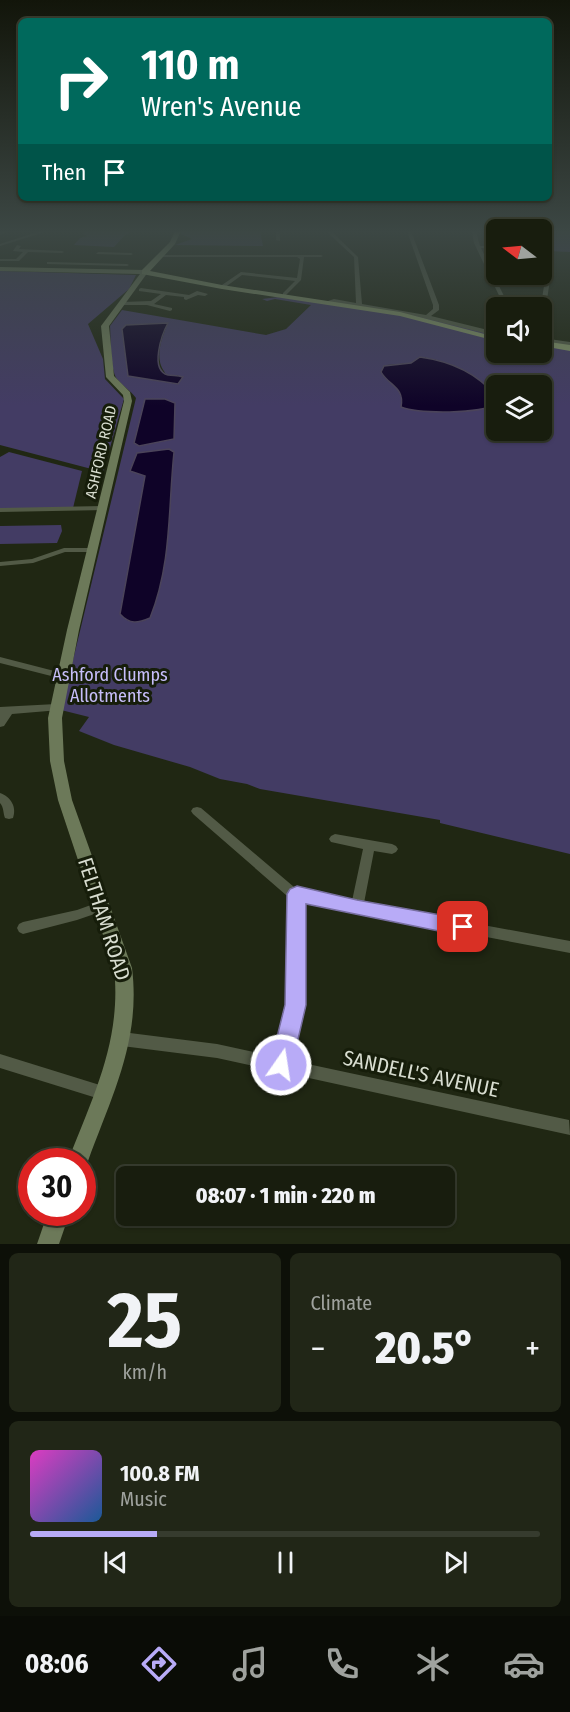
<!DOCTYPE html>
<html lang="en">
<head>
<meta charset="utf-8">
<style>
  :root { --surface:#181d0e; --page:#212617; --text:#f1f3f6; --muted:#9fa29e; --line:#363b2e; --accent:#b8abf7 }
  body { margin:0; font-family:"Fira Sans Condensed",sans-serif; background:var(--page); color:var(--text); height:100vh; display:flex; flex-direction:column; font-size:22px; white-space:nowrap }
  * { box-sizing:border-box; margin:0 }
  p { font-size:20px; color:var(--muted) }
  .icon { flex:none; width:33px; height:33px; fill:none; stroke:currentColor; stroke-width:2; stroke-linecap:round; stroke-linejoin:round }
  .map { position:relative; height:1244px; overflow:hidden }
  .drawer { display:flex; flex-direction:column; gap:9px; padding:9px; background:#0d1008; flex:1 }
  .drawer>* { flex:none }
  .banner { position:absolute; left:18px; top:18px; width:534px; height:183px; border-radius:9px; box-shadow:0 2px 4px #0004,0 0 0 2px var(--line); background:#00695c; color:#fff; overflow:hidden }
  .needle { width:39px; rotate:286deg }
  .buttons { position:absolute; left:486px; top:219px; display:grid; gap:12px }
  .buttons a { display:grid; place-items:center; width:66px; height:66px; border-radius:9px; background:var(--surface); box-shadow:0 2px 4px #0004,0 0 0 2px var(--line); font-size:30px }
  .speed { position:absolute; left:18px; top:1148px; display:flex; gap:12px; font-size:30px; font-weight:700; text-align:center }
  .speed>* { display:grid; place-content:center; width:78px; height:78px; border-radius:50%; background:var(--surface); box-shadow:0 2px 4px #0004,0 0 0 2px var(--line); line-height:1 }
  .speed .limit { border:9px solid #d22; background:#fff; color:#111 }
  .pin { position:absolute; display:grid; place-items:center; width:51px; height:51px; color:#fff; margin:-26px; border-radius:12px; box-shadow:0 3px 9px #0006 }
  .me { position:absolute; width:66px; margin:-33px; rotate:13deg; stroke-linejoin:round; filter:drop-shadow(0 0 4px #0008) }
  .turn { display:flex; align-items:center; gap:21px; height:126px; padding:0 24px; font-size:27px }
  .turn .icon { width:78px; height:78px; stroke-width:2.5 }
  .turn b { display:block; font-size:42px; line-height:51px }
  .then { display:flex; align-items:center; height:57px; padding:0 24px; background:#0003; gap:12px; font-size:22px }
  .big { font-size:45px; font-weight:800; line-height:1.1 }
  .drawer .tile { flex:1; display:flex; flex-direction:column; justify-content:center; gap:9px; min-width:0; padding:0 21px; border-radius:9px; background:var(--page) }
  .drawer .dial { align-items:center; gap:0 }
  .dial b { font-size:78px; line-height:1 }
  .song { display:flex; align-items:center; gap:18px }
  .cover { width:72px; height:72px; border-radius:9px; background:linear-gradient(135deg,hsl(310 70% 55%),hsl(210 70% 35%)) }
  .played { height:6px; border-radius:3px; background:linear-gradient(90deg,var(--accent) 25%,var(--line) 25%) }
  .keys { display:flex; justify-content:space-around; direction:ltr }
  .heat { display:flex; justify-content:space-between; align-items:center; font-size:33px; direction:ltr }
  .drawer .tiles { flex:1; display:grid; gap:9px; grid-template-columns:1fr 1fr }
  .tile:last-child { grid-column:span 2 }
  .trip { position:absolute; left:116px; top:1166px; width:339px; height:60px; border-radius:9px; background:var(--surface); box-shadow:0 2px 4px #0004,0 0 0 2px var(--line); font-weight:800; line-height:60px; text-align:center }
  .menu { display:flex; height:96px; justify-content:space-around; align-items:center; background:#0a0c06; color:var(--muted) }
  .menu .icon { width:42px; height:42px }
  .menu .current { color:var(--accent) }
  .menu b { font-size:27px; color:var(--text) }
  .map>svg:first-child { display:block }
  .green { fill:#433c64; fill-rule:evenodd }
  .water { fill:#0f0328; stroke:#4b445a; stroke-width:1.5 }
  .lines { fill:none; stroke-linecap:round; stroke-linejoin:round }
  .street { fill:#525a46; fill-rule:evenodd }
  .secondary { fill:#6c7959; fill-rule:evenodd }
  .primary { fill:#809067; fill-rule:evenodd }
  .route { fill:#b8abf7; stroke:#786fa1; stroke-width:1.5 }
  .labels { text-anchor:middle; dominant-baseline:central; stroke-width:6; stroke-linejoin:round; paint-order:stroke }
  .far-street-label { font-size:15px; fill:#d8ddd0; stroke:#161d0a }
  .park-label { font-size:18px; fill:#c7befa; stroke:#161d0a }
  .near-street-label { font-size:21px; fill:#d8ddd0; stroke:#161d0a }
</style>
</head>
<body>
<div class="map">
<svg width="570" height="1244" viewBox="0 0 570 1244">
  <rect width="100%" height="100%" fill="#202713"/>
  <!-- green -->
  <g class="green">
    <polygon points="85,231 132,231 124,236 114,247 74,245 80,238 87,236 83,234"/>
    <polygon points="181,231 260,231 263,246 175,245 192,239 181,234"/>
    <polygon points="552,231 570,231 570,252 548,251 542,246 551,243"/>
    <polygon points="0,271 136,275 129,289 88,324 103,359 105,379 124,399 103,472 0,445"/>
    <path d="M278 297 387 309 496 334V352H542V340L570 344V854L440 823V820L260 789 247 784 220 779 190 767 114 745 79 731 89 717 61 710 136 398C130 390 124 387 118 380 110 373 111 338 110 326L122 310 266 335 286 329 311 305 275 299 267 301 262 299ZM168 323C161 340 153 360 167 375H178V384L128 376ZM420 357C449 361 476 373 496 396V386H542V430H496V404C480 414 419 414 402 407 404 391 396 384 383 375L387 365 411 363ZM174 452 170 487 144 489 145 476Z"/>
    <polygon points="9,452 82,471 73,508 0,509 0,457"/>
    <polygon points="61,525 62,531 57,543 0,544 0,526"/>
  </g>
  <!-- water -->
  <g class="water">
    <path d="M168 323C162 334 149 370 168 375 174 376 177 375 183 377L178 384 128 376 122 329 126 325Z"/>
    <path d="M420 357C449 361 477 373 496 396V404C480 414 420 414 401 407 405 387 389 386 381 372L384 366 411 363Z"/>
    <polygon points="145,399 165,399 175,403 174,439 139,446 134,443"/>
    <path d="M169 449 174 452C168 509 172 563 150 618 138 623 130 625 120 614L145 476 130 471 137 453Z"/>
  </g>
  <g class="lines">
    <!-- street -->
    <g class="street">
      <polygon points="2,231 8,231 0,235 0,232"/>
      <polygon points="40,231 48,231 0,246 0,244"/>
      <polygon points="276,231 280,231 280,241 276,240"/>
      <polygon points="326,231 331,231 358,257 362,304 426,315 433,309 433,305 407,231 411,231 439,305 439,310 431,316 496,332 496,336 415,316 334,303 325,304 325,302 334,299 356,303 354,257"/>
      <polygon points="472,231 476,231 480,246 496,246 496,248 481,248 497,281 545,283 546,280 541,274 542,271 544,271 550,280 546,306 541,305 544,286 498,284 510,308 505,308 474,243"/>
      <polygon points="17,245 21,246 19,249 62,251 64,252 62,253 28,252 19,261 0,261 0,259 16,259 23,252 13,251"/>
      <polygon points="98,252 131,253 133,254 131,255 96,254"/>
      <polygon points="160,255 321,255 323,256 321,257 304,257 301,280 285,296 283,295 283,293 295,281 242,275 224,288 219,287 241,272 297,278 300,259 297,257 158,257"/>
      <polygon points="49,262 127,264 129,265 127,266 47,264 47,262"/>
      <polygon points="141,288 189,295 197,291 208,294 205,296 198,295 186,300 184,299 184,297 166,295 154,304 172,308 172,310 170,311 147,305 120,305 120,303 122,302 151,301 161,294 139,291 139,289"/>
      <polygon points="542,338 570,342 570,346 542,342"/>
      <polygon points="103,506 106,506 106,510 0,512 0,508"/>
      <polygon points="64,548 93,548 97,550 93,552 65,552 33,563 0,566 0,562 32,559"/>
      <polygon points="0,657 66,674 68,676 63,679 0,663"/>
      <polygon points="56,704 60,706 61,708 60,710 12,714 4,726 0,727 0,707"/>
      <path d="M0 793C11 797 17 807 13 818L9 819 5 818C3 814 4 807 0 803Z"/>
      <polygon points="197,807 201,808 294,887 305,892 352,901 363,849 331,842 329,839 331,836 335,834 392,844 396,846 398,849 396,852 392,854 374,851 364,903 570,941 570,953 303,902 302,1005 289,1060 569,1120 570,1135 217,1058 122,1046 117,1044 115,1039 117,1034 122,1032 217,1044 276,1057 288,1005 291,897 286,895 193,814 191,811 193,808"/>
      <polygon points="102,901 106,902 108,906 106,910 77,920 23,934 19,932 17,928 19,924 23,922 77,910"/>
      <polygon points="0,1054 103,1086 108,1088 110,1093 108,1098 103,1100 0,1068"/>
    </g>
    <!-- secondary -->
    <g class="secondary">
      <path d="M0 267 145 270 148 272 109 326 114 376 130 392 132 401 79 630 62 718 64 761 72 800 132 968C141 1040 112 1095 88 1161L85 1168 82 1169V1161H68C93 1096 122 1040 114 968L58 800 50 761 48 718 67 630 124 401 123 395 106 377 101 326 140 274 0 271Z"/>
      <polygon points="48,1212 70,1212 59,1244 37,1244"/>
    </g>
    <!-- primary -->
    <g class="primary">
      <polygon points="175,231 181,231 175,244 150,271 222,285 400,312 496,337 496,341 400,316 222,289 142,274 142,270 170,242"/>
      <polygon points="542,341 570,345 570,351 542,346"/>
    </g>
  </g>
  <!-- sky -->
  <linearGradient id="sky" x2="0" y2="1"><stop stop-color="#12150a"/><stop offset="0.57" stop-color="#3c4744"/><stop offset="1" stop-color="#3c4744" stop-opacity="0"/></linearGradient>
  <rect width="570" height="406" fill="url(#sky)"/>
  <!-- route -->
  <polygon class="route" points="297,886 357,900 463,919 470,921 473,927 470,933 463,936 306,904 306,1005 292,1065 289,1072 281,1076 273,1072 270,1065 285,1005 287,894 290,889"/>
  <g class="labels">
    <!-- far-street labels -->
    <g class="far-street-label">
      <text transform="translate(101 452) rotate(-77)">ASHFORD ROAD</text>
    </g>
    <!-- park labels -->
    <g class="park-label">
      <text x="110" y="675">Ashford Clumps<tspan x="110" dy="21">Allotments</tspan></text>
    </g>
    <!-- near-street labels -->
    <g class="near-street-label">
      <text transform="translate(104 919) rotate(72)">FELTHAM ROAD</text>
      <text transform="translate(421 1074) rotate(12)">SANDELL'S AVENUE</text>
    </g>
  </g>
</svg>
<div class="buttons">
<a><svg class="needle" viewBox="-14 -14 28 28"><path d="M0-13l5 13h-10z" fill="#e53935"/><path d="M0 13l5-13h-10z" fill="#9fa29e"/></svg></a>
<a><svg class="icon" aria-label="sound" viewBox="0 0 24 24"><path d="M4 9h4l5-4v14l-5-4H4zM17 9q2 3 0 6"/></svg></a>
<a><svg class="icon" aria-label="layers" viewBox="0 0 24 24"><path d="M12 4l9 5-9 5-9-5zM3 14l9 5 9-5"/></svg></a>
</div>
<div class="speed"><div class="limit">30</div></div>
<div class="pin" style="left:463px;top:927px;background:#d93025"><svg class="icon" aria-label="arrive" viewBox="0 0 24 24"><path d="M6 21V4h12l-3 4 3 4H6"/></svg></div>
<svg class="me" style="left:281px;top:1065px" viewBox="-20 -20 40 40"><circle r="17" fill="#b8abf7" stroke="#fff" stroke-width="3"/><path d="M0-11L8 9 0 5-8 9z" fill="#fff"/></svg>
<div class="trip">08:07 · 1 min · 220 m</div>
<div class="banner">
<div class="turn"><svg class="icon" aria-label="right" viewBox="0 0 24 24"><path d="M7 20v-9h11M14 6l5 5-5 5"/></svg><div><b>110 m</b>Wren's Avenue</div></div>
<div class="then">Then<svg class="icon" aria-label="arrive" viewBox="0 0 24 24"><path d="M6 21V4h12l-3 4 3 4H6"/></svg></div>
</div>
</div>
<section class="drawer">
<div class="tiles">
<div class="tile dial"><b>25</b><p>km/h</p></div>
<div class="tile"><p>Climate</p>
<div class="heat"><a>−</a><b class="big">20.5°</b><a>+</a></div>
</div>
<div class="tile">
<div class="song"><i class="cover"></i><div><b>100.8 FM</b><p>Music</p></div></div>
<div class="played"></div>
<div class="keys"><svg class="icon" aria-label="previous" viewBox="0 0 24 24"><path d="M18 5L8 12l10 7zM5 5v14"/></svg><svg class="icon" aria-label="pause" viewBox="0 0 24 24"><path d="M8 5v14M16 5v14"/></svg><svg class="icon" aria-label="next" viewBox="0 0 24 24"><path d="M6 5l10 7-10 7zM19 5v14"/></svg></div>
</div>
</div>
</section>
<nav class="menu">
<b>08:06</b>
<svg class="icon current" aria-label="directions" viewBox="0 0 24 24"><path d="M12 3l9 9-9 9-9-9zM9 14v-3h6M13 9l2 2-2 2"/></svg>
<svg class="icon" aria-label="music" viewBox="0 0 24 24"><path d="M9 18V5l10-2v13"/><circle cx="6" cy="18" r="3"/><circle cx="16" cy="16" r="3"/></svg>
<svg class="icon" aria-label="phone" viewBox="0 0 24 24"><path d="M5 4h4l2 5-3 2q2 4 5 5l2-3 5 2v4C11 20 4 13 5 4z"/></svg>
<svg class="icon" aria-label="climate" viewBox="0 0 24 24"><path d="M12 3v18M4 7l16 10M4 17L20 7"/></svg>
<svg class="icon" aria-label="car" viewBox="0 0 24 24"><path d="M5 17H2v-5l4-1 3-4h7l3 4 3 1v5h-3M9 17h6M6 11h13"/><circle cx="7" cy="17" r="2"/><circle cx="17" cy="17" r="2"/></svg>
</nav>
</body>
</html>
